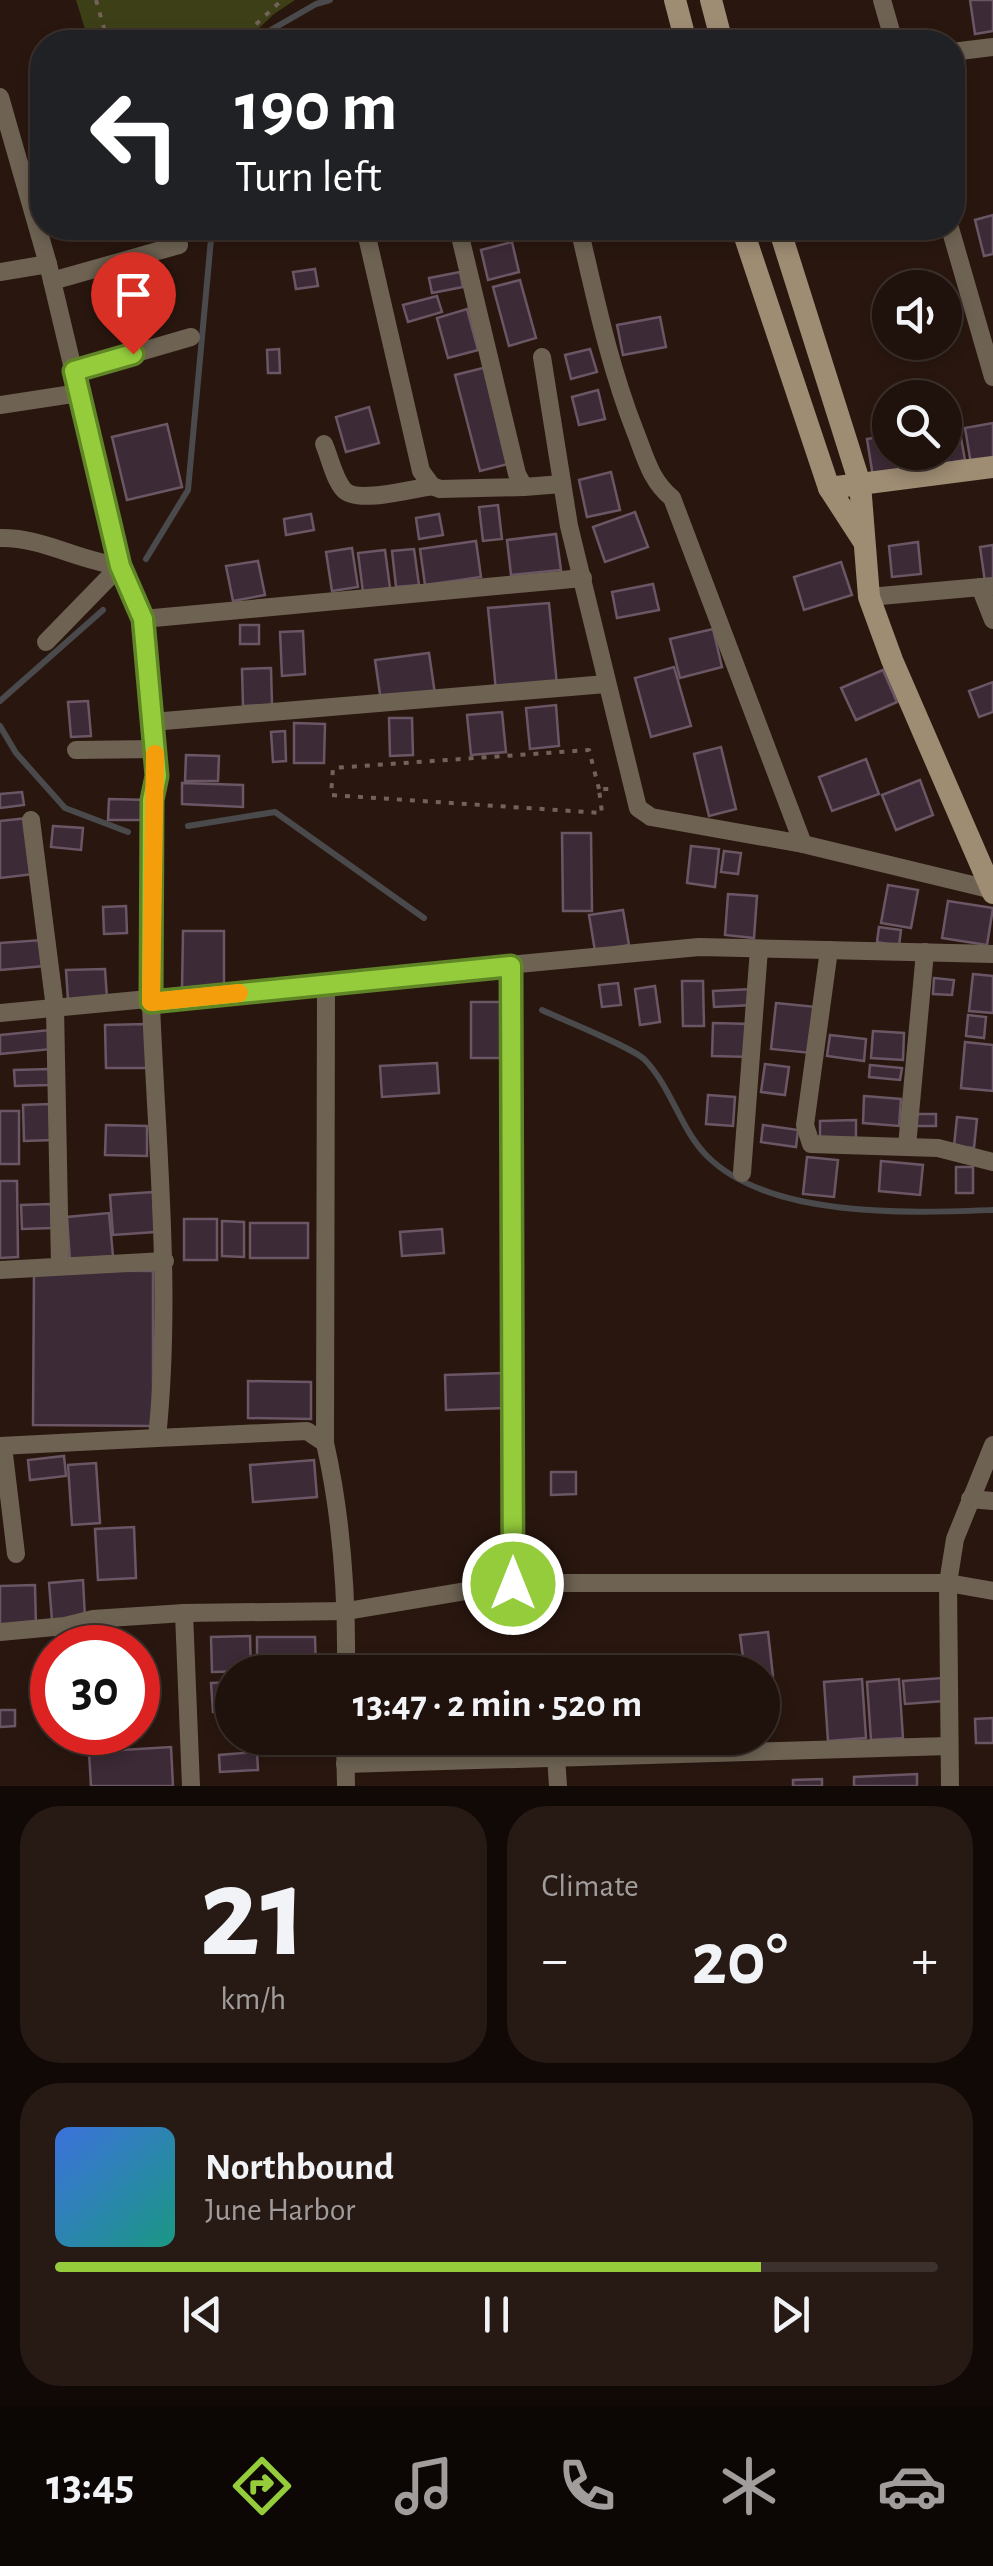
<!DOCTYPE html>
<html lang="en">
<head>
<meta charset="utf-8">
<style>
  :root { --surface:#1f110b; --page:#271a14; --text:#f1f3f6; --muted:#a19d9d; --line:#3c312c; --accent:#94cc3c }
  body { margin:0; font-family:"Alegreya Sans",sans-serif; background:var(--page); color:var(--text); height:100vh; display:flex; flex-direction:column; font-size:38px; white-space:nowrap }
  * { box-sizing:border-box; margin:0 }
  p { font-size:32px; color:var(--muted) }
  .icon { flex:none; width:55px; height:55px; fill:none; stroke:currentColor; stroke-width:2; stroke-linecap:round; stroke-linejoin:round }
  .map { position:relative; height:1786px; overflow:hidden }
  .drawer { display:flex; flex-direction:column; gap:20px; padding:20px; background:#110906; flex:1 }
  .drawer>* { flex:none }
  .top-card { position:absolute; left:30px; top:30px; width:935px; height:210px; border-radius:40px; box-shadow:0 5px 15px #0003,0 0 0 2px var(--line); background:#202124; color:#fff; overflow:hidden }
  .buttons { position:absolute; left:872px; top:270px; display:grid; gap:20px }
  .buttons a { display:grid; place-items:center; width:90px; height:90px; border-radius:50%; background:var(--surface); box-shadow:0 5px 15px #0003,0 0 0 2px var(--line); font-size:50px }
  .speed { position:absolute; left:30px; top:1625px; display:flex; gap:20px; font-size:50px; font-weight:700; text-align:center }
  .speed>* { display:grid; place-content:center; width:130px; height:130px; border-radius:50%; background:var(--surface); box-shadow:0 5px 15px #0003,0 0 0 2px var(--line); line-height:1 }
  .speed .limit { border:15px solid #d22; background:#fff; color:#111 }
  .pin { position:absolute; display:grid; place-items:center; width:85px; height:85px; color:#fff; margin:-102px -42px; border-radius:50% 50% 50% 0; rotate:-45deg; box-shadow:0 0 10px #0007 }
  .pin .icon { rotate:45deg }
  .me { position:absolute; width:110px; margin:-55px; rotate:0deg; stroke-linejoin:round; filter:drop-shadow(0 0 8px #0008) }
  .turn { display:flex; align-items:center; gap:35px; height:210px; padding:0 40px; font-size:45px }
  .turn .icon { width:130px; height:130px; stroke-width:2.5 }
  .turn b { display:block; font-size:70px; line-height:85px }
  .big { font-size:75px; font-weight:700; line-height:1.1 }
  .drawer .card { flex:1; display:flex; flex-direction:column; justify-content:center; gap:15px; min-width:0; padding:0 35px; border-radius:40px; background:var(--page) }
  .drawer .dial { align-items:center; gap:0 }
  .dial b { font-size:130px; line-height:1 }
  .song { display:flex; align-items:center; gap:30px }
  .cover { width:120px; height:120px; border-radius:15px; background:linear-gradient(135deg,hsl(220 70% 55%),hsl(170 70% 35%)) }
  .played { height:10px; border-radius:5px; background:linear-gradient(90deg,var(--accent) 80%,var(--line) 80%) }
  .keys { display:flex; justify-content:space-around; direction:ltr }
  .heat { display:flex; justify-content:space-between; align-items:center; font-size:55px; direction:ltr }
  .drawer .tiles { flex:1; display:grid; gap:20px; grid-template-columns:1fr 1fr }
  .card:last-child { grid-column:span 2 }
  .trip { position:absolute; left:215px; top:1655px; width:565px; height:100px; border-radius:50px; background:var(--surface); box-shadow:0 5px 15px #0003,0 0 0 2px var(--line); font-weight:700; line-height:100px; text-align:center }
  .dock { display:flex; height:160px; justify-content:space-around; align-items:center; background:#0c0704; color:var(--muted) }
  .dock .icon { width:70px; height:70px }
  .dock .selected { color:var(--accent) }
  .dock b { font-size:45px; color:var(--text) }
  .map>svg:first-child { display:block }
  .green { fill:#3d4017 }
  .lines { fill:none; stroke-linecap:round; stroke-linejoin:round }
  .stream { stroke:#4a4a4c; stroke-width:6 }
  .building { fill:#3c2a36; stroke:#6a5664; stroke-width:2.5 }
  .path { stroke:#72625a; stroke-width:4; stroke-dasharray:5 8; stroke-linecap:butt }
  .street { stroke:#6e6353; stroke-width:18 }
  .secondary { stroke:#9e8c73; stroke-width:22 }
  .route-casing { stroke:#608527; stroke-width:25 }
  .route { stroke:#94cc3c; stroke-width:18 }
  .slow { stroke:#f59e0b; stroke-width:18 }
</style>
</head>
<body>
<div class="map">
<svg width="993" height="1786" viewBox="0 0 993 1786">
  <rect width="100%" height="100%" fill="#29170f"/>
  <!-- green -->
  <polygon class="green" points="76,0 295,0 274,14 244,42 89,42"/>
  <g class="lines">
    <!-- stream -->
    <g class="stream">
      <polyline points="250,42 316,4 330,0"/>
      <polyline points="146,559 188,490 212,228"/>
      <polyline points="0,701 103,610"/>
      <polyline points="0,726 16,753 65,808 128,832"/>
      <polyline points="188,826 275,812 424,918"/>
      <path d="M542 1010C563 1020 632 1047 645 1060 671 1087 681 1130 707 1156 770 1219 910 1213 993 1210"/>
    </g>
  </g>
  <!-- building -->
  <g class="building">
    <polygon points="970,0 993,0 993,31 975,34"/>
    <polygon points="993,215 993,254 984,256 975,220"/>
    <polygon points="512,242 519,272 488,280 481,250"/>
    <polygon points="315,269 318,286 296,289 293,272"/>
    <polygon points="460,272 463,287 432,293 429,278"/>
    <polygon points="520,280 536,338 509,346 493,287"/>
    <polygon points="437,296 442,312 408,322 403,305"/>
    <polygon points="467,309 478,350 448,358 437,318"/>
    <polygon points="660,317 666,347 623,355 617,325"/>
    <polygon points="279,349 280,373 268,373 267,350"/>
    <polygon points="590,349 597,372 571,379 565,355"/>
    <polygon points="487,367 512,463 480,471 455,375"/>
    <polygon points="598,390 605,419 579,425 572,397"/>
    <polygon points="369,407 379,443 346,452 336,417"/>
    <polygon points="993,423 993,460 971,464 965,428"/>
    <polygon points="167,424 182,487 127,500 112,437"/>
    <polygon points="959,427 965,460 937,465 935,452 945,452 945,429"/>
    <polygon points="890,435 890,452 900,452 903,472 873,477 867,439"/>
    <polygon points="611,472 620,510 587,517 579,480"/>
    <polygon points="498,505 502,539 483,541 479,507"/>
    <polygon points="635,512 648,547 605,562 593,527"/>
    <polygon points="311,514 314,530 286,535 284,519"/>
    <polygon points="439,514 443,535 419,539 416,518"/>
    <polygon points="556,534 561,570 511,575 507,540"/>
    <polygon points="476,541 481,577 425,585 420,549"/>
    <polygon points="918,542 921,574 892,577 889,546"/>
    <polygon points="993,545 993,581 985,582 980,547"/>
    <polygon points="352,548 358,587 332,591 326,552"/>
    <polygon points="414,549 419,585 396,587 392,551"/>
    <polygon points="385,550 390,588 363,592 358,553"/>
    <polygon points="258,561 265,595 233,601 226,566"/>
    <polygon points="841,562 852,595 804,610 794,577"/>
    <polygon points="653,584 659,610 617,618 612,592"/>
    <polygon points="549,603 557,685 496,691 488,608"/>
    <rect x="240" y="625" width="19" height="19"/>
    <polygon points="713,629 722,667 680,678 670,639"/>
    <polygon points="303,631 305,674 282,676 280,632"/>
    <polygon points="429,653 435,694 381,701 375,660"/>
    <polygon points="674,667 691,726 651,737 635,678"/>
    <polygon points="271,668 272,705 243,706 242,669"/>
    <polygon points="883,670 897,702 856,720 841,688"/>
    <polygon points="993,682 993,712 979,717 969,691"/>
    <polygon points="88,701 91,736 71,737 68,702"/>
    <polygon points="556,705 559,746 530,749 526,708"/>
    <polygon points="502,712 506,752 471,755 467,715"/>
    <polygon points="389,718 412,718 413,755 390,756"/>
    <polygon points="294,723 325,724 324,763 294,763"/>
    <polygon points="285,731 286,761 273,762 271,732"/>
    <polygon points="721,747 736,809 709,816 694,754"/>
    <polygon points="186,755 219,756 218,781 185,781"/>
    <polygon points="866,759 879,794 832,811 819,777"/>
    <polygon points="920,780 933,815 896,830 882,795"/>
    <polygon points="182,783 243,785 243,807 182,804"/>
    <polygon points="22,792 24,805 0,808 0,794"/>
    <polygon points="109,799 149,800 149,820 108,820"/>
    <polygon points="28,818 34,874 0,878 0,821"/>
    <polygon points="53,826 83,828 81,850 51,847"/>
    <polygon points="562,833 591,833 592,911 563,911"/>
    <polygon points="691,846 719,849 715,887 687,883"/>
    <polygon points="724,851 741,853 738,874 721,872"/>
    <polygon points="888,885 918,890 911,928 881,923"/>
    <polygon points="728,894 757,896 754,938 725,935"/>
    <polygon points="948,901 993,908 987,945 942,938"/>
    <polygon points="126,906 127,933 104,934 103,907"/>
    <polygon points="623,910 629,945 595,951 589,915"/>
    <polygon points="879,927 901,930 899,946 877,942"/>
    <polygon points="183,931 224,931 224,990 182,990"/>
    <polygon points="42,940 44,966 0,970 0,943"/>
    <polygon points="105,969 107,998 68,1000 66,970"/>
    <polygon points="973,974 993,976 993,1013 969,1011"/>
    <polygon points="934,978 954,980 952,995 933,994"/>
    <polygon points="682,981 703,981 704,1026 683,1026"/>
    <polygon points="618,983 621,1005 602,1007 599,985"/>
    <polygon points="655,986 660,1022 640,1025 635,989"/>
    <polygon points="752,989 753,1005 714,1007 713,991"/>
    <rect x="471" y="1002" width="31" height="56"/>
    <polygon points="776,1003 817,1007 811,1053 771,1049"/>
    <polygon points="968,1015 986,1017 984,1038 966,1036"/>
    <polygon points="713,1023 751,1024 751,1057 712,1056"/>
    <polygon points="146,1024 147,1068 106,1068 105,1025"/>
    <polygon points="50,1030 52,1049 0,1054 0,1035"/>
    <polygon points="873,1031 904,1033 903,1060 871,1058"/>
    <polygon points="830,1035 866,1039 864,1061 827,1056"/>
    <polygon points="965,1042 993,1045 993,1091 961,1088"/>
    <polygon points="437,1063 439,1093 382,1097 380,1066"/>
    <polygon points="765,1064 789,1067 785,1095 761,1092"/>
    <polygon points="870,1065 902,1068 900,1080 869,1077"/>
    <polygon points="49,1069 50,1085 15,1086 14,1070"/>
    <polygon points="708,1095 735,1097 733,1126 706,1124"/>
    <polygon points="864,1096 901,1099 899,1126 863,1123"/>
    <polygon points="51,1104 53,1140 24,1141 23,1105"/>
    <rect x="0" y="1111" width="19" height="53"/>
    <rect x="915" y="1114" width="21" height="12"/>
    <polygon points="957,1117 977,1119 974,1148 954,1146"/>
    <polygon points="856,1120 856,1141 820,1142 820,1121"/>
    <polygon points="106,1125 147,1126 147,1156 105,1155"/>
    <polygon points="763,1125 798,1130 796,1147 761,1142"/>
    <polygon points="807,1157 838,1160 834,1197 803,1194"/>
    <polygon points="881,1161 923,1165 920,1195 879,1191"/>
    <rect x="956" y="1167" width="17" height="26"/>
    <polygon points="0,1181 17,1181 18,1257 0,1258"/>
    <polygon points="153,1192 155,1232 113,1235 110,1195"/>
    <polygon points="52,1204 52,1228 22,1229 21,1205"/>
    <polygon points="109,1213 113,1256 70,1260 67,1217"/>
    <rect x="184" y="1219" width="33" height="41"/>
    <polygon points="222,1221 244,1222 244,1257 222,1256"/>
    <rect x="250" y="1223" width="58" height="35"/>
    <polygon points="442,1229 444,1253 402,1256 400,1232"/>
    <polygon points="34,1270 153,1271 153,1426 33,1425"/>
    <polygon points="504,1373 505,1408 446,1410 445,1375"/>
    <polygon points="248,1381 311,1382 311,1419 248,1418"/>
    <polygon points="64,1456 66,1476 30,1480 28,1460"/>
    <polygon points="314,1460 317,1497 253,1502 250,1465"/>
    <polygon points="96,1463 100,1523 72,1525 68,1465"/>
    <polygon points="551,1472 576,1472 576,1494 551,1495"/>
    <polygon points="134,1527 136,1578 98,1580 95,1529"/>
    <polygon points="83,1580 85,1618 52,1620 49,1583"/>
    <polygon points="35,1585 36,1627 0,1627 0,1586"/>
    <polygon points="768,1632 773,1676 745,1672 740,1635"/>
    <polygon points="250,1636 251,1671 212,1672 211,1637"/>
    <polygon points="257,1637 315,1637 316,1672 257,1672"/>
    <polygon points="942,1678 944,1701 905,1704 903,1681"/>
    <polygon points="862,1679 866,1738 828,1741 824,1682"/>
    <polygon points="899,1679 903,1738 871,1740 867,1682"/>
    <polygon points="232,1682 232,1711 213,1712 211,1683"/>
    <polygon points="0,1710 15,1710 15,1726 0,1727"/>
    <polygon points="993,1718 993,1743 976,1743 975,1719"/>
    <polygon points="171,1747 173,1786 91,1786 89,1752"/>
    <polygon points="257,1752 258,1770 220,1772 219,1755"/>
    <polygon points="917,1774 917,1786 854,1786 854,1777"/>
    <polygon points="822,1779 822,1786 793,1786 793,1780"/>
  </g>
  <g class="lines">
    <!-- path -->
    <g class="path">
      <polyline points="96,0 108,42"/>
      <polyline points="237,42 282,0"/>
      <polyline points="599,789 589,750 333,768 331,795 602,813 599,789 614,789"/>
    </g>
    <!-- street -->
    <g class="street">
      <polyline points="882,0 894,42"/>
      <polyline points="952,52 993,47"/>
      <polyline points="0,97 48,264"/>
      <polyline points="365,228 421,471 432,486 440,489 524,487"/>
      <polyline points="458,228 517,474 524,487 562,484"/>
      <path d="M579 228C595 296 609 365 635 431 645 456 650 480 672 498L803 844 989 889"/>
      <polyline points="950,228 993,377"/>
      <path d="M0 272 48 264 120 566 143 619 157 776 152 800C151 868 148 937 151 1005 157 1150 172 1293 157 1438L307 1431 325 1443C342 1518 347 1596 346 1672"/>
      <polyline points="52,281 179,245"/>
      <polyline points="542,357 569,526 638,808 651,817 803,844"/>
      <polyline points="74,371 191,337"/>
      <polyline points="0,405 79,393"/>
      <path d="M324 444C330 458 334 479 344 490 357 504 412 489 432 486"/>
      <path d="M0 538C42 537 79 561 120 566"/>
      <polyline points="980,587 993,620"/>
      <polyline points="869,597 993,586"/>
      <polyline points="143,619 583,578"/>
      <polyline points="46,642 120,566"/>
      <polyline points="152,722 606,684"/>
      <polyline points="76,750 155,749"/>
      <polyline points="31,820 55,1008 60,1265"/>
      <polyline points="829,950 805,1125 811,1144 938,1148 993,1162"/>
      <polyline points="511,966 513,1583"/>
      <polyline points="0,1013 699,947 993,954"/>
      <polyline points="907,1146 925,952"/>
      <polyline points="742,1173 759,949"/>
      <polyline points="0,1270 165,1261"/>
      <polyline points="325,1443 326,984"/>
      <polyline points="0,1446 157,1438"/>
      <polyline points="3,1446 16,1554"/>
      <polyline points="970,1499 993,1501"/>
      <polyline points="184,1613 191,1786"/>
      <polyline points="0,1632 65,1626 93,1619 184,1613 347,1611 513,1583 948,1583 993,1591"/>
      <polyline points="345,1738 346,1786"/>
      <polyline points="556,1756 558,1786"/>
      <polyline points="345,1764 949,1746"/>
      <polyline points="950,1786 948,1583 955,1539 993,1445"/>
    </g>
    <!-- secondary -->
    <g class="secondary">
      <polyline points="675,0 686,42"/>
      <polyline points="711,0 722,42"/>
      <polyline points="742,228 829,488 993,467"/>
      <polyline points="779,228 860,484 869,597 892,660 993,893"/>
      <polyline points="829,488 864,542"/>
    </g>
  </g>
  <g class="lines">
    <defs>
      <polyline id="route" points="133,354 74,371 120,566 143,619 157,776 152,800 151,1002 511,966 513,1584"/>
    </defs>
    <!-- route casing -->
    <use href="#route" class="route-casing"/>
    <!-- route -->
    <use href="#route" class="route"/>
    <!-- slow -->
    <polyline class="slow" points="155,754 151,1002 239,993"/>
  </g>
</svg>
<div class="buttons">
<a><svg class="icon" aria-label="sound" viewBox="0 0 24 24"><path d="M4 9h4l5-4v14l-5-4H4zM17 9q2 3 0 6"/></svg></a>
<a><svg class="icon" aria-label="search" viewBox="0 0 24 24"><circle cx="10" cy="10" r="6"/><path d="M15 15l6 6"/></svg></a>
</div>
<div class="speed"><div class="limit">30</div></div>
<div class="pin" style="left:133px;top:354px;background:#d93025"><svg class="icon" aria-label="arrive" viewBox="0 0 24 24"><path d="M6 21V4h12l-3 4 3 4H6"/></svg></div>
<svg class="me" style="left:513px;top:1584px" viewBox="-20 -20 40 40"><circle r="17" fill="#94cc3c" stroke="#fff" stroke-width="3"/><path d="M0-11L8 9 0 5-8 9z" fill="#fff"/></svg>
<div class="trip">13:47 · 2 min · 520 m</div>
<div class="top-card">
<div class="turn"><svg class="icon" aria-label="left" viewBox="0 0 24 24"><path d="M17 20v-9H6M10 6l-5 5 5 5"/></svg><div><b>190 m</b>Turn left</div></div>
</div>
</div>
<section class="drawer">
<div class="tiles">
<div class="card dial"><b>21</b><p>km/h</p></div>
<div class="card"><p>Climate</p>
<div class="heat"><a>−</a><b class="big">20°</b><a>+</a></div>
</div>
<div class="card">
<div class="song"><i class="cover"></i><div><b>Northbound</b><p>June Harbor</p></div></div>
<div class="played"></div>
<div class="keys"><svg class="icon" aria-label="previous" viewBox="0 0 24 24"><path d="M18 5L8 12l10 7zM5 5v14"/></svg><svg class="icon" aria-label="pause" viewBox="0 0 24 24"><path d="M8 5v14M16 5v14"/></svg><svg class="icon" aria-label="next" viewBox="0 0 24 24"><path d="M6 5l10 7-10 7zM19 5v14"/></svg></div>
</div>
</div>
</section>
<nav class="dock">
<b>13:45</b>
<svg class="icon selected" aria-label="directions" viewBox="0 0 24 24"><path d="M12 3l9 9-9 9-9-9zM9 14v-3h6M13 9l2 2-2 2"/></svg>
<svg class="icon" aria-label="music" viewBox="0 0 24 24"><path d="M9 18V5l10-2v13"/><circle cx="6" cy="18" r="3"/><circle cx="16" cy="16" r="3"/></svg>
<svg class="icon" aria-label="phone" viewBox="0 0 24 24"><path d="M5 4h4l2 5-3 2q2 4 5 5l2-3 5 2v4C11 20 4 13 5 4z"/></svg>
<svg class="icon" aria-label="climate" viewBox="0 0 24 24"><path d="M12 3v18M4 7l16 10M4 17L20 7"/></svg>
<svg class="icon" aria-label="car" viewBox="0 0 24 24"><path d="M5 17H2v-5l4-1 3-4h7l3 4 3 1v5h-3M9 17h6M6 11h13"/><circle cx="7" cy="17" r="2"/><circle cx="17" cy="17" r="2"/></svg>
</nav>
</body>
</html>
